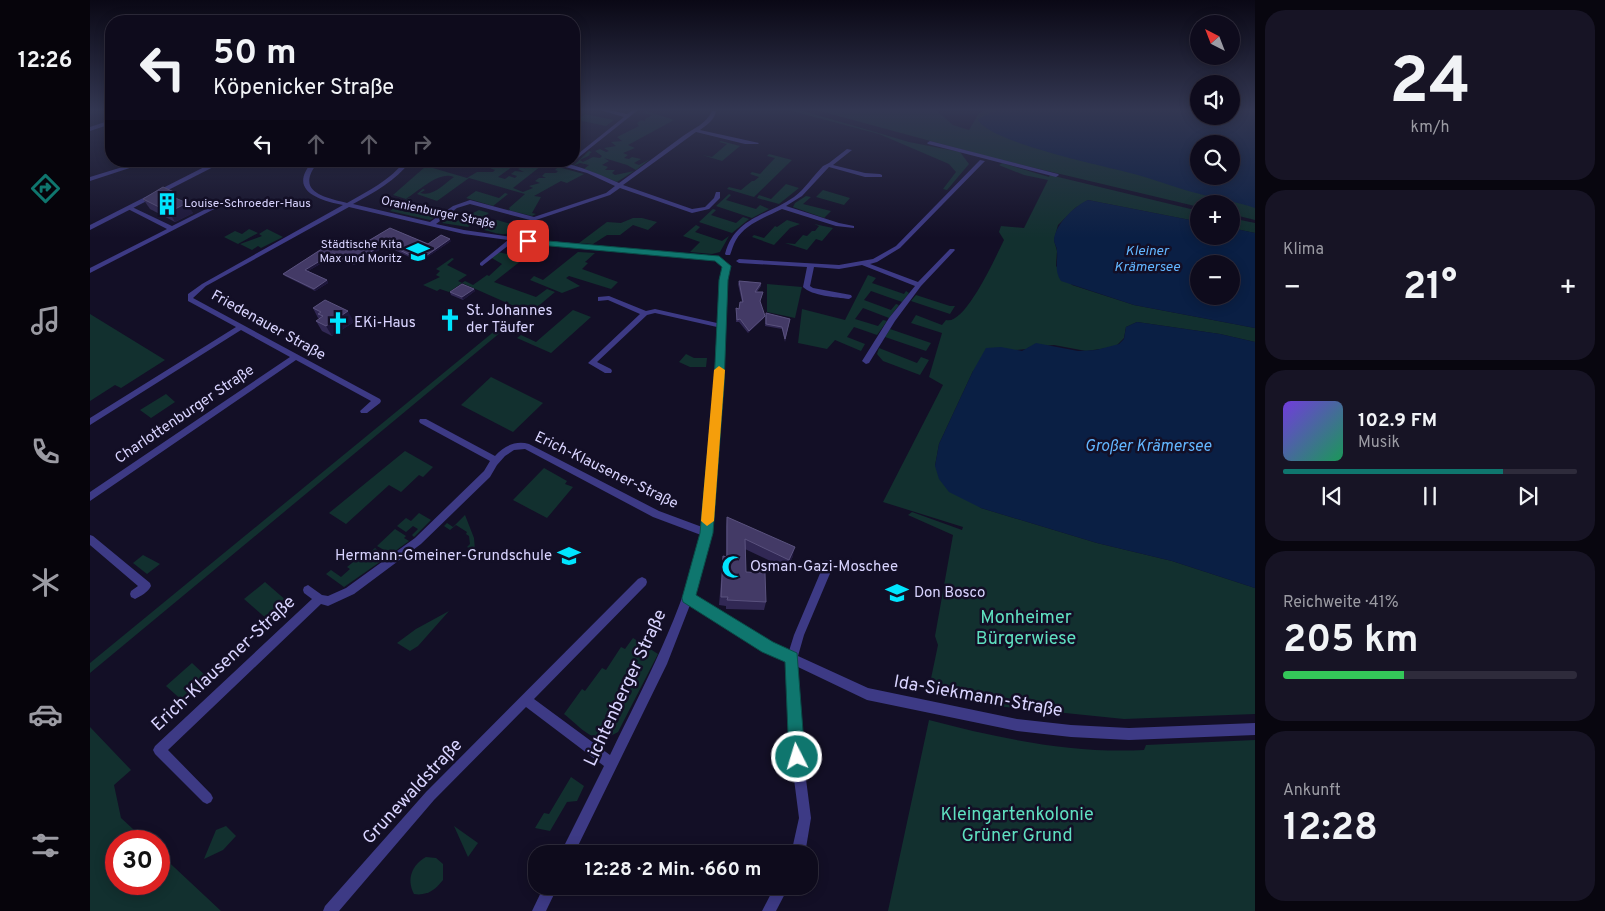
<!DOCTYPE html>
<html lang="de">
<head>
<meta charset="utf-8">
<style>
  :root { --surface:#0e0b1c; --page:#171425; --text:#f1f3f6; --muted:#9b9ba3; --line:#2e2b3b; --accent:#0f766e }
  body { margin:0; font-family:Overpass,sans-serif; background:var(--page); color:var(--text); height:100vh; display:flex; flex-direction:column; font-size:19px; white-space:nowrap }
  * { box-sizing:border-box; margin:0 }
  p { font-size:16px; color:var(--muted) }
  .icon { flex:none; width:28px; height:28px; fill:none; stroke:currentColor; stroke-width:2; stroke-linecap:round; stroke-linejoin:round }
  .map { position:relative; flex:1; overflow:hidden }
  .panel { display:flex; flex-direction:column; gap:10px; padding:10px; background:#08060f; width:350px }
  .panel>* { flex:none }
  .top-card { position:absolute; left:15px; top:15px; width:475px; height:152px; border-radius:20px; box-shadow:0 2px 12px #0003,0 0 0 1px var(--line); background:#0e0b1c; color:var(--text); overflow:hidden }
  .needle { width:32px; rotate:318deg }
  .controls { position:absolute; left:1100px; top:15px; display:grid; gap:10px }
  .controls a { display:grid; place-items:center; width:50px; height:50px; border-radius:50%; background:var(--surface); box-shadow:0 2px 12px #0003,0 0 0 1px var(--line); font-size:25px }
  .speed { position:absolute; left:15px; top:830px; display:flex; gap:10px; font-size:25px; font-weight:700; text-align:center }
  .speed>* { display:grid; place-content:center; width:65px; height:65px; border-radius:50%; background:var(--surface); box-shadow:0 2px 12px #0003,0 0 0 1px var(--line); line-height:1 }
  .speed .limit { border:8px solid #d22; background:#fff; color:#111 }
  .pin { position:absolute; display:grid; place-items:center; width:42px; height:42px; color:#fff; margin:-21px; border-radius:10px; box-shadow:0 2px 8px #0006 }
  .me { position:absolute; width:55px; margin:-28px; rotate:355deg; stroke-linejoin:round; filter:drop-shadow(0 0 4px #0008) }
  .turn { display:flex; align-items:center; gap:18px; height:105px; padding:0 25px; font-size:22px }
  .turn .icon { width:65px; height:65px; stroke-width:2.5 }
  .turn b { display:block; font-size:35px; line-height:42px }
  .lanes { display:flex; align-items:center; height:48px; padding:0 25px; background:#0003; justify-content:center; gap:25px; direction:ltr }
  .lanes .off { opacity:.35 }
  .big { font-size:38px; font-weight:700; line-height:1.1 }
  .panel .widget { flex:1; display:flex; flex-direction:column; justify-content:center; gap:8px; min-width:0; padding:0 18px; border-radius:20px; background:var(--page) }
  .panel .dial { align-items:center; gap:0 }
  .dial b { font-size:65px; line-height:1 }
  .song { display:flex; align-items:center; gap:15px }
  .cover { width:60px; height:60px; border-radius:8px; background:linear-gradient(135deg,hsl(260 70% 55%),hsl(150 70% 35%)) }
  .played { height:5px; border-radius:2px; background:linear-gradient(90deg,var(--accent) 75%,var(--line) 75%) }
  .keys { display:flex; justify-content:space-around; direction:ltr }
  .heat { display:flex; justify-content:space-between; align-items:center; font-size:28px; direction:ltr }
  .charge { height:8px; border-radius:4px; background:linear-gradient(90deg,#34c759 41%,var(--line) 0) }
  .trip { position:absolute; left:438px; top:845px; width:290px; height:50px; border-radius:20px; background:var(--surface); box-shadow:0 2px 12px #0003,0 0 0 1px var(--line); font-weight:700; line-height:50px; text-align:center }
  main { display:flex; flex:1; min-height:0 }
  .menu { display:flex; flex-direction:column; width:90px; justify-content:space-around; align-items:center; background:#06040b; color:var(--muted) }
  .menu .icon { width:35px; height:35px }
  .menu .active { color:var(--accent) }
  .menu b { font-size:22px; color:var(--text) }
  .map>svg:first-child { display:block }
  .green { fill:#12302f; fill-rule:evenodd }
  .water { fill:#0a1f44; fill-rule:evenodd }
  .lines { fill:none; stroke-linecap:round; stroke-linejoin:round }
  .minor { fill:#3d3a85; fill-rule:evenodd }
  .tertiary { fill:#3d3a85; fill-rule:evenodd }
  .wall { fill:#312854 }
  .shaded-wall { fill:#1d163a }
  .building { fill:#433a66; stroke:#5a527e }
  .route { fill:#0f766e; stroke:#0a4d48 }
  .slow { fill:#f59e0b }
  .labels { text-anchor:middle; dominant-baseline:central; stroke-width:5; stroke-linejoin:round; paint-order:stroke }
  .far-poi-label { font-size:12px; fill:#d9d4ff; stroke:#130f26; text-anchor:start }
  .far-street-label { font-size:12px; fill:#d9d4ff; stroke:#130f26 }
  .far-water-label { font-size:14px; font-style:italic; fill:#62b6ff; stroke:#130f26 }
  .poi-label { font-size:15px; fill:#d9d4ff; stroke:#130f26; text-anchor:start }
  .street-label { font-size:15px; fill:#d9d4ff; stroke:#130f26 }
  .water-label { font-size:16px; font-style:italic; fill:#62b6ff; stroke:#130f26 }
  .near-park-label { font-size:18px; fill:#5fe0c0; stroke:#130f26 }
  .near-street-label { font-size:18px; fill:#d9d4ff; stroke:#130f26 }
</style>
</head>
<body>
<main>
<nav class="menu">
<b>12:26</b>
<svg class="icon active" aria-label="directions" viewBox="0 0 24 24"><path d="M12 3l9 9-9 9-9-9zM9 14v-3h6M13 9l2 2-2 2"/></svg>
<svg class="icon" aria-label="music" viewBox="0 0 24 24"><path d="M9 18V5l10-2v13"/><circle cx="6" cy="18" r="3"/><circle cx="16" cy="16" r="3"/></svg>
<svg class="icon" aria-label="phone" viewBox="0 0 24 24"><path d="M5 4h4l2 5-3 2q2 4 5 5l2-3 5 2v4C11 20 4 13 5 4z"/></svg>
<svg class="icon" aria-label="climate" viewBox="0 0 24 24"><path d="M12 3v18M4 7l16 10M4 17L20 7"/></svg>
<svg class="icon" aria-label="car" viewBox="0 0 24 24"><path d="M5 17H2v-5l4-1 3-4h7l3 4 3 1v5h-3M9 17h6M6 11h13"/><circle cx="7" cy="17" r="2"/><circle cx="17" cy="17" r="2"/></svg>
<svg class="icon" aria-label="filters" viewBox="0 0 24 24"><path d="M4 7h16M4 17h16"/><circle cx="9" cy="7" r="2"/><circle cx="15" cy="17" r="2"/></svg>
</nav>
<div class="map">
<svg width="1165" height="911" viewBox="0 0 1165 911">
  <rect width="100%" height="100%" fill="#130f26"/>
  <!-- green -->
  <g class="green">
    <polygon points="698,110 710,110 819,142 870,152 879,164 857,190 853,189 866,172 859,164 789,134"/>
    <path d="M726 110H846L863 125 879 130 889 113 896 110H1109V116H1141V110H1165V220L1141 214V204H1109V207L907 159ZM1109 144H1141V176H1109Z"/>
    <polygon points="556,111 584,120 538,145 545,148 533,153 538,155 534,158 539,159 542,157 551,159 544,163 549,165 560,159 546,170 537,165 514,158 519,161 512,165 518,167 515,170 525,170 522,173 525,175 544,171 527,182 494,169 499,165 490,163 483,166 499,151 502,152 499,154 500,155 490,160 493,162 503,157 510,158 512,156 505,151 510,149 516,152 519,151 514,148 526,146 521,142 532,141 527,137 549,126 547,123 551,120 555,121 555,119 562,115 553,113"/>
    <polygon points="495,114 524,120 516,126 487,120"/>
    <polygon points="631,141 650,146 632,161 612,155 622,157 637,144 629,142"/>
    <polygon points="679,154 702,160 664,197 637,189 639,187 651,190 662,181 664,181 669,177 660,174 662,172 670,174 685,158 677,156"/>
    <path d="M410 161 429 162 408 177 415 179 419 176 425 178 427 176 421 174 425 171 434 172 428 169 432 167 438 168 445 163 451 166 423 188 433 192 443 188 439 186 450 183 445 181 449 178H456L452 176 455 173H466L468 171 465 170 468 167 494 174 477 183 471 181 444 196 451 197 442 213 446 214 442 216 414 209 420 210 419 208 435 194 379 178 347 201 327 194 333 189 335 190 330 193C344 197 355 183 364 177 349 171 330 190 316 199L303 195 336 166 377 178 387 172H403L405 170 400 168 404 166H412L406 164Z"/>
    <path d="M912 163 959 177 960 175 1109 211 1108 220H1100L998 200 985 208 968 225 964 240 967 251 966 266 982 285 1044 305 1165 328V342L1130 334 1047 322 1036 327 1034 338 1025 347 996 351 964 345 939 347 937 349 925 350 883 371 849 444 845 466 891 508 1007 543 1082 561 1165 588V714L1034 719 895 705 839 688 848 645 845 636 863 535 818 515 822 512 872 530 873 527 793 502 853 385 839 377 852 333 821 323 826 315 852 325 856 320C875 326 906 256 914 240L909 232 911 226 934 228 958 180 934 175 911 166 909 165Z"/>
    <polygon points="696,184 709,188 689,204 667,198 669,195 681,199"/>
    <polygon points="733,190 760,198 754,205 726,197"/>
    <polygon points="386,191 409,198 415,193 418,194 403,206 376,198"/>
    <polygon points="639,194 641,195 636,200 666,209 670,205 679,209 662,218 626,206"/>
    <polygon points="716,196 721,197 713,204 741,211 734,218 703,207 705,203"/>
    <polygon points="319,198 321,199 315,203 349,212 346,214 349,215 340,220 300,211"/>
    <polygon points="623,209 626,210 621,215 646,223 653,217 659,219 642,233 609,222"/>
    <polygon points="389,210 399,213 378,227 352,223 355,220 367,221"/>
    <polygon points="543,218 552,218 567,222 558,230 543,225 530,235 517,235 503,244 489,243 517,222 531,223"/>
    <polygon points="1141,218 1165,223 1165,233 1141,228"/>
    <path d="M407 220 424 225 428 223 432 224C417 238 413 235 394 230Z"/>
    <polygon points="697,220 710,224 700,228 684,245 662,237 664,235 674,238 685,226 687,227"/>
    <polygon points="724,224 743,228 732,241 726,239 717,250 695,243 705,244 713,235 717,236 722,231 725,231 729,226"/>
    <polygon points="606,225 610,227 605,232 632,241 639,236 630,252 622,254 600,252 610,242 593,236"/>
    <polygon points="159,229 168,233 148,244 134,237 145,231 152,234"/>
    <polygon points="177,229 193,237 171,248 168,246 162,250 150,244 172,236 169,234"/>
    <polygon points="408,252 421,255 424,253 433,256 441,253 404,282 446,297 457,289 465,292 440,313 372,283 375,281 383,285 397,275 399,276 412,264 400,257"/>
    <polygon points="488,252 505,253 495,262 498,263 492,269 528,282 521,289 479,276 476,278 490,286 472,293 440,280 444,276 453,280"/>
    <polygon points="362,258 364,259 357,265 377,275 368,281 372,283 359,292 350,289 347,291 333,285 350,277 346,275 350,271 346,269"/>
    <polygon points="778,275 786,278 782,283 814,294 816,291 819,293 812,302 781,291 774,300 801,310 806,304 809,305 799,318 773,308 765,319 788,326 793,320 797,321 787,335 764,327 757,337 775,344 771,351 745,340 737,349 708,343 712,309 755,320"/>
    <polygon points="677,284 712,287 705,318 677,312"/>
    <polygon points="826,295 860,306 865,306 860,314 821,301"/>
    <polygon points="483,310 501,317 461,353 427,338 431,335 446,342"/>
    <polygon points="0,314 75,360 31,388 25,385 0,401"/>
    <polygon points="412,325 417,327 0,673 0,663"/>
    <polygon points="800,329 841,343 836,351 795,337"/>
    <polygon points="789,348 827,363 831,357 839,360 830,375 793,361 787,354"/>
    <polygon points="596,354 604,358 617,358 616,367 600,367 589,362"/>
    <polygon points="401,377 453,403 423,432 371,405"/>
    <polygon points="76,394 85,402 61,418 50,410"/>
    <polygon points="315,451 343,467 333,477 329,475 311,492 299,485 256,524 239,513"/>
    <polygon points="454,468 477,481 475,484 483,487 457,518 423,500"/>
    <polygon points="329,513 341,520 324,537 322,535 328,529 323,526 316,532 307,526 316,518 321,521"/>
    <polygon points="375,515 384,538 385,551 377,547 380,544 379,536 376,534 377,532 366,525 360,530 354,526 357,523 363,527"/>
    <polygon points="305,529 316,536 314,538 319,541 301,554 287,546"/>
    <polygon points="285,548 297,557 254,587 236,574 241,570 251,577 260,569 257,567 272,555 275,557"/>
    <polygon points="53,555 70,564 57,574 43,563"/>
    <polygon points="175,582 198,602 178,620 154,599"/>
    <polygon points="359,611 328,646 320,651 307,643 326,629"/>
    <path d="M543 638 568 654 528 732C504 747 493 729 474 714L492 689 495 691 512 668 516 670 531 647 535 649Z"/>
    <polygon points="102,663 119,679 94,702 76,686"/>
    <path d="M839 720C907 738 983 754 1054 750L1056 745 1165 740V911H798Z"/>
    <polygon points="0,727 41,770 24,785 31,818 56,841 26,841 26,884 69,884 69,853 131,911 0,911"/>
    <polygon points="481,777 494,786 487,801 477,802 460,831 445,828 454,813 459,814"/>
    <polygon points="136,826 146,836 133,850 114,859 126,830"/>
    <polygon points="364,826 388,843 378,857"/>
    <path d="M336 857 346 858 353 864V880C345 890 337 896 324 894 316 879 322 865 336 857Z"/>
  </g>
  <!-- water -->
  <g class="water">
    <path d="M906 110H1109V116H1141V110H1165V208C1145 201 1123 198 1102 192 1081 186 1061 178 1040 173 1014 166 897 142 888 119ZM1109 144H1141V176H1109Z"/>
    <path d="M998 200 1100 220 1109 218V236H1141V228L1165 233V328L1044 305 971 281C964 270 968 263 967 251 967 247 964 243 964 240 965 225 984 206 998 200ZM1109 264H1141V296H1109Z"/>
    <polygon points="1047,322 1130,334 1165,342 1165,588 1082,561 1007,543 891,508 859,492 849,479 845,466 849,444 883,371 896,348 911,347 932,351 946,343 988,351 1006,350 1029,344 1034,339 1036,327"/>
  </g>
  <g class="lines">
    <!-- minor -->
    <g class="minor">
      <polygon points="510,110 519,110 537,114 543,110 548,110 484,161 484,157 534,117"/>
      <path d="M622 111H626C625 119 617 125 610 130L669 143 668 144H655L606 132 533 185 602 209 615 207 624 198 626 192H630V198L619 209 602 213 530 188 520 195 446 220 428 238 629 257 632 259 631 260 424 241 392 266 390 265V263L418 240 374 234 259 207 116 286 103 298 290 399 291 401 290 403 277 413H271L270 411 281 401 206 360 0 501V492L200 357 151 330 0 425V418L146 327 98 301V294L112 284 253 205C228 200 197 190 223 161H229C204 191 232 197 257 203 278 191 300 180 315 161H321C305 181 285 192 263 204L340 222 363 206 380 200 444 217 516 193 525 186 497 173 454 161C480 161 506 173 529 183 550 168 571 152 593 136 604 128 616 124 622 111ZM380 204 440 220 422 237 374 230 346 224 367 208Z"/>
      <polygon points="21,120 21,124 0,131 0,127"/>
      <polygon points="840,141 968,174 969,175 966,177 838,144 837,143"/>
      <path d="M757 149 762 150 743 165 775 173 790 174 792 175V177H775L739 167 712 196 696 206 749 223 764 226V228L746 226 692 209C676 217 655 224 646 240 643 245 642 250 640 255H636L635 254C645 217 677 216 704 197 715 189 723 176 733 166L739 163Z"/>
      <path d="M890 160 895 161 810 248 787 262 780 264 828 282 860 249H864L865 250 831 286 805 321 779 363 776 364 772 361 799 318 825 286 772 265 749 269 724 267 720 286 723 288 761 295 762 297 759 299C746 297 722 296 713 287L717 267 649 263 646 261 649 259 749 265 783 259 806 246Z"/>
      <polygon points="52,161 61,161 0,181 0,177"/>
      <polygon points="130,202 133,204 132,205 0,273 0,268 77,229 38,209 38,207 42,207 82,226"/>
      <path d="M637 264 640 266 636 280 629 430 621 533 614 565 604 596 681 643 699 651 704 635 734 564 735 561 739 560 743 561 744 564 714 635 708 656 778 688 927 719 981 725 1039 728 1165 723V735L1039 740 981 737 927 731 777 700 708 667 712 748 721 818 715 854H701L709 818 700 748 697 662 673 651 600 605 577 664 484 854H470L514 766 436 707 344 800 249 911H233L235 906 336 792 548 579 552 577 556 579 557 582 556 585 444 699 520 755C555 683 593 613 611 535L563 517 435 449 424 450 415 456 407 465 400 477 331 544 264 594 238 606 231 604 78 750 121 794 123 798 121 802 117 804 113 802 65 754 63 750 65 746 222 599 214 593 213 590 214 587 218 585 232 595 238 596 256 588 325 538 394 471 400 461 330 423 329 421 330 419H336L405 456C414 446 426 440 439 444L569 511 612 527 621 430 627 327 565 313 557 315 507 362 521 369 522 371 521 373H515L498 363 550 314 518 300 508 301V297L519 296 556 311 565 309 627 323 630 280 634 266Z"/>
      <path d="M0 535 3 536 60 583 61 586C58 592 51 596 45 599L41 597 40 594 41 591 48 586 0 545Z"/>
      <polygon points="454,886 468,886 456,911 442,911"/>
      <polygon points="685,886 699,886 686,911 672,911"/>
    </g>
    <!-- tertiary -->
    <polygon class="tertiary" points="126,161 135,161 0,230 0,225"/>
  </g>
  <!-- wall -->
  <g class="wall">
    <polygon points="53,199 89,200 103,213 85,222 60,209"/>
    <polygon points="300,228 338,244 361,241 330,262 296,246 264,265 244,256 218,271 237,280 238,283 225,291 195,276 193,274 241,243 263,250"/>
    <polygon points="649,281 671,283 671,286 667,292 673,292 670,302 675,316 674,318 658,333 649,322 646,322 646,308 649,309 652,302 648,284"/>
    <polygon points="384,289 385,291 373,300 361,295 360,292"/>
    <polygon points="223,308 264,322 242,336 232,331 226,321 230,319 228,318"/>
    <polygon points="675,315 700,319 695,342 692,329 675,326"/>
    <polygon points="637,517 703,556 697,569 655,549 656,572 676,602 674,610 636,609 636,606 629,605 633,556 636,557 636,526"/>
  </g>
  <!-- shaded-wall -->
  <g class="shaded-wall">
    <polygon points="84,192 90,202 78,195"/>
    <polygon points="97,203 103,213 85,222 79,212"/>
    <polygon points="360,239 361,241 330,262 330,260"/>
    <polygon points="295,243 296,246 264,265 263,263"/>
    <polygon points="243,253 244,256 216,272 215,270"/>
    <polygon points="237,280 238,283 225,291 224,289"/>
    <polygon points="384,289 385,291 373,300 372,297"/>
    <polygon points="258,311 264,322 242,336 236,326"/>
    <polygon points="675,316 674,318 658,333 659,331"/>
    <polygon points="705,547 703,556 697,569 699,560"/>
  </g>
  <!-- building -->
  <g class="building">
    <polygon points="73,187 84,192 78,195 97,203 79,212 53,199"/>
    <polygon points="300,228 338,244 351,235 360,239 330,260 295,243 263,263 243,253 215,270 237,280 224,289 193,274 241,243 263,250"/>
    <polygon points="649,281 671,283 665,292 673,292 670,301 675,316 659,331 650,319 647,320 646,308 649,309 650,302 653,302"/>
    <polygon points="372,284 384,289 372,297 360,292"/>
    <polygon points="235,300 258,311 236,326 226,321 233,316 228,314 231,312 223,308"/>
    <polygon points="676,313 700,319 695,339 692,327 676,324"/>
    <polygon points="637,517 705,547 699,560 655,539 656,572 675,573 676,602 637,600 638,597 631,597 633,556 637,557"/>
  </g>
  <!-- sky -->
  <linearGradient id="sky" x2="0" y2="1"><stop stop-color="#0a0815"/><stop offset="0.46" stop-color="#333752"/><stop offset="1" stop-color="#333752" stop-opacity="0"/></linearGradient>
  <rect width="1165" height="238" fill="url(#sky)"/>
  <!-- route -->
  <polygon class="route" points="435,239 629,256 641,266 638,280 634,385 623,533 606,595 683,642 707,653 715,757 713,763 707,765 701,763 699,757 695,662 672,652 593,602 592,598 610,533 624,385 629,280 632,267 625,261 438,244 434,241"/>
  <!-- slow -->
  <polygon class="slow" points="629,366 635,370 624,521 617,526 611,521 624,370"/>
  <!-- icons -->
  <defs>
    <symbol id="building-bare" viewBox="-9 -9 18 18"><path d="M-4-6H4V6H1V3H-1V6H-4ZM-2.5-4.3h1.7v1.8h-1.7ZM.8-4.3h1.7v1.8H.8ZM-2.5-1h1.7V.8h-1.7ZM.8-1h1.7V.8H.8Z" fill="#00e5ff" stroke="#130f26" stroke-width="2.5" paint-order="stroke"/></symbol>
    <symbol id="school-bare" viewBox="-9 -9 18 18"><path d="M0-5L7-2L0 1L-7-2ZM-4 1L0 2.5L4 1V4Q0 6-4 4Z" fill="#00e5ff" stroke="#130f26" stroke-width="2.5" paint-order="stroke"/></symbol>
    <symbol id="church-bare" viewBox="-9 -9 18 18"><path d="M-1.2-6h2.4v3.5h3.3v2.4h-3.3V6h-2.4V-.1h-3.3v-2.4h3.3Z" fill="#00e5ff" stroke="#130f26" stroke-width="2.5" paint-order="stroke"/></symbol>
    <symbol id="mosque-bare" viewBox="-9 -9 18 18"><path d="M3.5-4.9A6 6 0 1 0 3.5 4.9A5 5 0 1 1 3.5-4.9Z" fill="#00e5ff" stroke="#130f26" stroke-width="2.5" paint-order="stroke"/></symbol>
  </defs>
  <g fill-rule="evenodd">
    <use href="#building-bare" x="61" y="188" width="32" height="32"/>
    <use href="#school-bare" x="312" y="236" width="32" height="32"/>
    <use href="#church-bare" x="344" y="304" width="32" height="32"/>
    <use href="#church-bare" x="232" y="307" width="32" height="32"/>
    <use href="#school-bare" x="463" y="540" width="32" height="32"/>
    <use href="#mosque-bare" x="627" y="551" width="32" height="32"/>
    <use href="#school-bare" x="791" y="577" width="32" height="32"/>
  </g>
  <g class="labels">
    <!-- far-poi labels -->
    <g class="far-poi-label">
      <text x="94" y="204">Louise-Schroeder-Haus</text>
      <text x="312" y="245" text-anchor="end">Städtische Kita<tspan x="312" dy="14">Max und Moritz</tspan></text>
    </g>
    <!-- far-street labels -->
    <g class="far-street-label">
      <text transform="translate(348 213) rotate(12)">Oranienburger Straße</text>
    </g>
    <!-- far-water labels -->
    <g class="far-water-label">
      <text x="1057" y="251">Kleiner<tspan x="1057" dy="16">Krämersee</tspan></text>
    </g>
    <!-- poi labels -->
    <g class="poi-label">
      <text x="376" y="311">St. Johannes<tspan x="376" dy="17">der Täufer</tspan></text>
      <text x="264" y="323">EKi-Haus</text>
      <text x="462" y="556" text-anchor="end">Hermann-Gmeiner-Grundschule</text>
      <text x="660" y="567">Osman-Gazi-Moschee</text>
      <text x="824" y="593">Don Bosco</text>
    </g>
    <!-- street labels -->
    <g class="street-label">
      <text transform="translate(178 326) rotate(29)">Friedenauer Straße</text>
      <text transform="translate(95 415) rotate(-34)">Charlottenburger Straße</text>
      <text transform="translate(516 471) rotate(26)">Erich-Klausener-Straße</text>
    </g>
    <!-- water labels -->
    <g class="water-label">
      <text x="1058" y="447">Großer Krämersee</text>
    </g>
    <!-- near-park labels -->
    <g class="near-park-label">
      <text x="936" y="618">Monheimer<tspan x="936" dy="21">Bürgerwiese</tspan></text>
      <text x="927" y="815">Kleingartenkolonie<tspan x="927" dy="21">Grüner Grund</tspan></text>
    </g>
    <!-- near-street labels -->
    <g class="near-street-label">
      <text transform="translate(134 664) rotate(-43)">Erich-Klausener-Straße</text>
      <text transform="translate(536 688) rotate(-65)">Lichtenberger Straße</text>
      <text transform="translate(888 697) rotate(10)">Ida-Siekmann-Straße</text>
      <text transform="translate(323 792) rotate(-47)">Grunewaldstraße</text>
    </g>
  </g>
</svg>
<div class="controls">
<a><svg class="needle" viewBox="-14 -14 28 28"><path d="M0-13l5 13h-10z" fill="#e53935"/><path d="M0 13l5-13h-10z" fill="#9b9ba3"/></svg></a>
<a><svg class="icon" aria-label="sound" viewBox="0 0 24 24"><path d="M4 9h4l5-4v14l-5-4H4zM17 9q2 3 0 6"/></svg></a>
<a><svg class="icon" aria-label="search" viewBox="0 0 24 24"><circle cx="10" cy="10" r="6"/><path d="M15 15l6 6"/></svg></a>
<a>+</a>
<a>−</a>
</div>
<div class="speed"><div class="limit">30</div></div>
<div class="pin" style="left:438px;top:241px;background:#d93025"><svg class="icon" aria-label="arrive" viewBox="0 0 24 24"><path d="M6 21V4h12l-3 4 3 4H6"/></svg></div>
<svg class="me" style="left:707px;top:757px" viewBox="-20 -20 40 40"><circle r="17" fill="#0f766e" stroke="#fff" stroke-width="3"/><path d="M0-11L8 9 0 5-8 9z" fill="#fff"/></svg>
<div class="trip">12:28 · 2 Min. · 660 m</div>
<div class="top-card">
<div class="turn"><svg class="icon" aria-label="left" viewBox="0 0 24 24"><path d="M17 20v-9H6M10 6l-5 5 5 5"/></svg><div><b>50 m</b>Köpenicker Straße</div></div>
<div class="lanes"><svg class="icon" aria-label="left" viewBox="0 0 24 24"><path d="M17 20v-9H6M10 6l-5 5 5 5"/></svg><svg class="icon off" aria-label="ahead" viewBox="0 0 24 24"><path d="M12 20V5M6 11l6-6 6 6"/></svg><svg class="icon off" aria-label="ahead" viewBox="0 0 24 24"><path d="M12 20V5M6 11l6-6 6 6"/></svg><svg class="icon off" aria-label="right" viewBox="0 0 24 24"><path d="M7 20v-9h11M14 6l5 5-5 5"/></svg></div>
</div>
</div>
<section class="panel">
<div class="widget dial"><b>24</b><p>km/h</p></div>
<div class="widget"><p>Klima</p>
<div class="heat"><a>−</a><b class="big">21°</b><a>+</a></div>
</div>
<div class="widget">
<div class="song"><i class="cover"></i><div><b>102.9 FM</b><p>Musik</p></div></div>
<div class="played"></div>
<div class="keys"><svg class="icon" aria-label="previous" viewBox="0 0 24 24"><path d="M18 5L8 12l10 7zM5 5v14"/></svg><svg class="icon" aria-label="pause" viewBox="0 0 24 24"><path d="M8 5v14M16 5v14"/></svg><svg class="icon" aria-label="next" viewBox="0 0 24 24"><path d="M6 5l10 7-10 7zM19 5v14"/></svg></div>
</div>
<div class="widget"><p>Reichweite · 41%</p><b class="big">205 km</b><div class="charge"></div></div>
<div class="widget"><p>Ankunft</p><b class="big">12:28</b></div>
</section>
</main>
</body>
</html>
